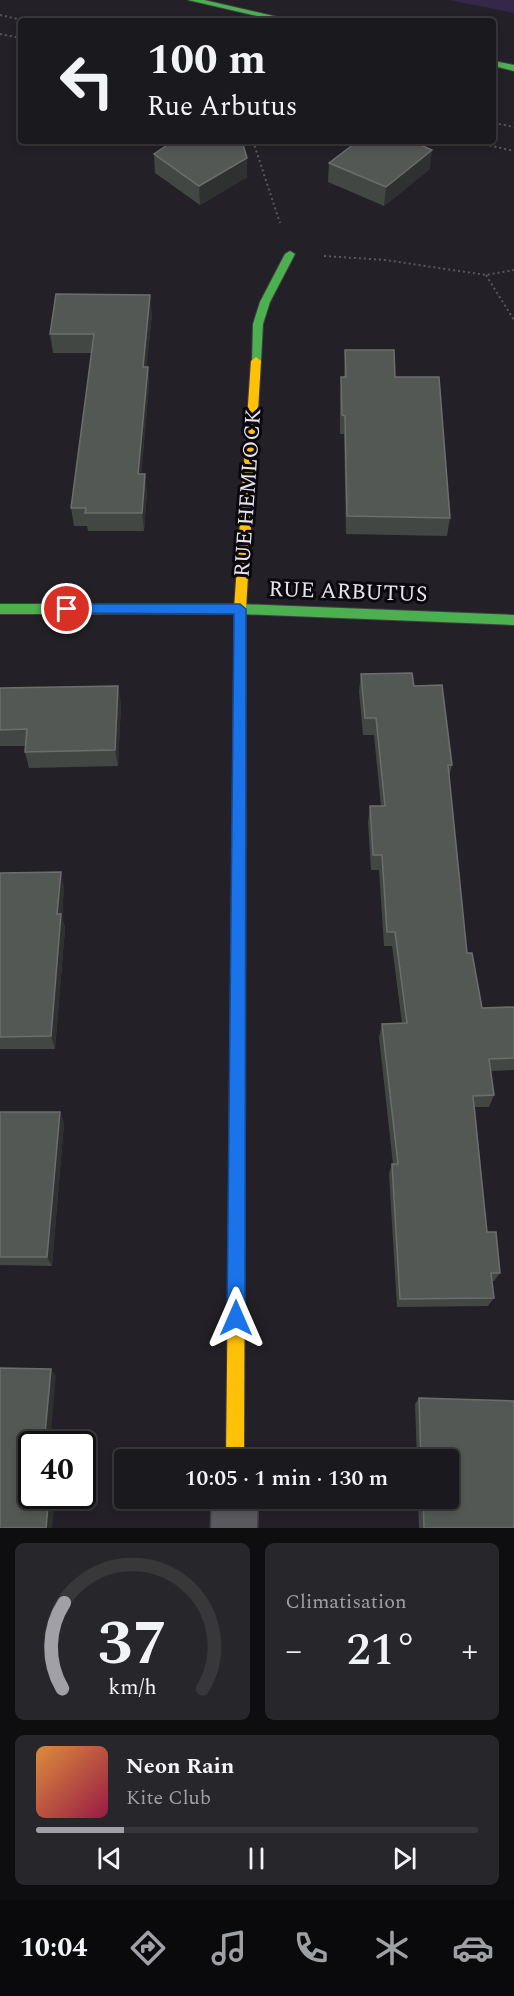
<!DOCTYPE html>
<html lang="fr">
<head>
<meta charset="utf-8">
<style>
  :root { --surface:#1a191d; --page:#27262a; --text:#f1f3f6; --muted:#9fa0a4; --line:#38383b; --accent:#a2a0a7 }
  body { margin:0; font-family:Spectral,serif; background:var(--page); color:var(--text); height:100vh; display:flex; flex-direction:column; font-size:22px; white-space:nowrap }
  * { box-sizing:border-box; margin:0 }
  p { font-size:20px; color:var(--muted) }
  .icon { flex:none; width:33px; height:33px; fill:none; stroke:currentColor; stroke-width:2; stroke-linecap:round; stroke-linejoin:round }
  .map { position:relative; height:1528px; overflow:hidden }
  .panel { display:flex; flex-direction:column; gap:15px; padding:15px; background:#0e0e10; flex:1 }
  .panel>* { flex:none }
  .guide { position:absolute; left:18px; top:18px; width:478px; height:126px; border-radius:6px; box-shadow:0 3px 9px #0003,0 0 0 2px var(--line); background:#1a191d; color:var(--text); overflow:hidden }
  .speed { position:absolute; left:18px; top:1431px; display:flex; gap:12px; font-size:30px; font-weight:700; text-align:center }
  .speed>* { display:grid; place-content:center; width:78px; height:78px; border-radius:50%; background:var(--surface); box-shadow:0 3px 9px #0003,0 0 0 2px var(--line); line-height:1 }
  .speed .limit { border:3px solid #111; border-radius:9px; background:#fff; color:#111 }
  .pin { position:absolute; display:grid; place-items:center; width:51px; height:51px; color:#fff; margin:-26px; border:3px solid #fff; border-radius:50%; box-shadow:0 2px 6px #0007 }
  .me { position:absolute; width:66px; margin:-33px; rotate:0deg; stroke-linejoin:round; filter:drop-shadow(0 0 4px #0008) }
  .turn { display:flex; align-items:center; gap:21px; height:126px; padding:0 30px; font-size:27px }
  .turn .icon { width:78px; height:78px; stroke-width:2.5 }
  .turn b { display:block; font-size:42px; line-height:51px }
  .big { font-size:45px; font-weight:600; line-height:1.1 }
  .panel .card { flex:1; display:flex; flex-direction:column; justify-content:center; gap:9px; min-width:0; padding:0 21px; border-radius:9px; background:var(--page) }
  .panel .dial { align-items:center; gap:0 }
  .dial svg { height:156px; overflow:visible; fill:none; stroke:var(--line); stroke-width:7; stroke-linecap:round; text-anchor:middle }
  .dial text { fill:var(--text); stroke:none }
  .song { display:flex; align-items:center; gap:18px }
  .cover { width:72px; height:72px; border-radius:9px; background:linear-gradient(135deg,hsl(30 70% 55%),hsl(340 70% 35%)) }
  .played { height:6px; border-radius:3px; background:linear-gradient(90deg,var(--accent) 20%,var(--line) 20%) }
  .keys { display:flex; justify-content:space-around; direction:ltr }
  .heat { display:flex; justify-content:space-between; align-items:center; font-size:33px; direction:ltr }
  .panel .tiles { flex:1; display:grid; gap:15px; grid-template-columns:1fr 1fr }
  .card:last-child { grid-column:span 2 }
  .trip { position:absolute; left:114px; top:1449px; width:345px; height:60px; border-radius:6px; background:var(--surface); box-shadow:0 3px 9px #0003,0 0 0 2px var(--line); font-weight:600; line-height:60px; text-align:center }
  .menu { display:flex; height:96px; justify-content:space-around; align-items:center; background:#0a0a0c; color:var(--muted) }
  .menu .icon { width:42px; height:42px }
  .menu .active { color:var(--accent) }
  .menu b { font-size:27px; color:var(--text) }
  .map>svg:first-child { display:block }
  .green { fill:#34274a }
  .lines { fill:none; stroke-linecap:round; stroke-linejoin:round }
  .street-casing { stroke:#403e44; stroke-width:3 }
  .fast-casing { stroke:#403e44; stroke-width:2 }
  .slow-casing { stroke:#403e44; stroke-width:2 }
  .path { stroke:#5a585d; stroke-width:2; stroke-dasharray:2 3; stroke-linecap:butt }
  .street { fill:#5a595d; fill-rule:evenodd }
  .fast { fill:#4caf50; fill-rule:evenodd }
  .slow { fill:#ffc107; fill-rule:evenodd }
  .wall { fill:#424743 }
  .shaded-wall { fill:#2e3130 }
  .building { fill:#545855; stroke:#6b6e6d; stroke-width:1.5 }
  .route { fill:#1a73e8; stroke:#114b97; stroke-width:1.5 }
  .labels { text-anchor:middle; dominant-baseline:central; stroke-width:6; stroke-linejoin:round; paint-order:stroke }
  .street-label { font-size:22px; fill:#e6e4ec; stroke:#0b090e }
</style>
</head>
<body>
<div class="map">
<svg width="514" height="1528" viewBox="0 0 514 1528">
  <rect width="100%" height="100%" fill="#232127"/>
  <!-- green -->
  <polygon class="green" points="449,0 514,0 514,13"/>
  <g class="lines">
    <defs>
      <polygon id="street" points="212,1498 258,1498 257,1528 211,1528"/>
      <g id="fast">
        <polygon points="188,0 204,0 295,21 279,21"/>
        <polygon points="494,61 514,65 514,71 494,66"/>
        <polygon points="290,251 295,254 270,302 263,324 261,361 256,365 252,363 253,324 260,302 285,254"/>
        <polygon points="0,604 240,604 514,615 514,625 240,614 0,614"/>
        <polygon points="240,657 246,662 245,1183 243,1189 237,1191 231,1189 229,1183 234,662"/>
      </g>
      <g id="slow">
        <polygon points="256,357 261,361 246,609 246,662 240,667 234,662 234,609 251,361"/>
        <polygon points="237,1175 243,1177 245,1183 244,1460 226,1460 229,1183 231,1177"/>
      </g>
    </defs>
    <!-- street casing -->
    <use href="#street" class="street-casing"/>
    <!-- fast casing -->
    <use href="#fast" class="fast-casing"/>
    <!-- slow casing -->
    <use href="#slow" class="slow-casing"/>
    <!-- path -->
    <g class="path">
      <polyline points="0,15 27,21"/>
      <polyline points="0,34 21,38"/>
      <polyline points="494,123 514,127"/>
      <polyline points="253,141 280,223"/>
      <polyline points="470,141 514,151"/>
      <polyline points="324,256 385,260 486,275 514,270"/>
      <polyline points="486,275 514,320"/>
    </g>
    <!-- street -->
    <use href="#street" class="street"/>
    <!-- fast -->
    <use href="#fast" class="fast"/>
    <!-- slow -->
    <use href="#slow" class="slow"/>
  </g>
  <!-- wall -->
  <g class="wall">
    <polygon points="154,154 247,158 247,177 200,205 155,173"/>
    <polygon points="329,163 430,169 384,206 328,182"/>
    <polygon points="152,314 146,367 148,367 149,385 141,474 147,492 144,531 88,531 87,526 74,526 71,508 92,353 53,353 50,334"/>
    <polygon points="345,350 395,377 450,518 447,536 346,534 344,434 340,434 340,395 341,377 344,377"/>
    <polygon points="361,674 414,686 452,765 449,777 467,953 482,1008 514,1007 514,1070 491,1071 494,1095 489,1107 475,1107 487,1232 500,1273 494,1281 492,1281 494,1298 488,1306 397,1307 389,1174 392,1164 393,1164 379,1037 382,1024 402,1023 392,946 384,946 379,870 371,870 368,822 370,806 381,806 374,735 363,735 359,691"/>
    <polygon points="0,688 121,703 118,766 29,768 25,752 26,746 0,746"/>
    <polygon points="0,873 64,887 62,917 65,928 55,1049 0,1049"/>
    <polygon points="0,1112 64,1123 52,1266 0,1265"/>
    <polygon points="419,1398 514,1528 419,1528 418,1498 448,1498 448,1460 417,1460 415,1404"/>
  </g>
  <!-- shaded-wall -->
  <g class="shaded-wall">
    <polygon points="432,150 430,169 384,206 386,187"/>
    <polygon points="247,158 247,177 200,205 199,186"/>
    <polygon points="150,295 152,314 145,385 143,367"/>
    <polygon points="148,367 149,385 140,492 138,474"/>
    <polygon points="145,474 147,492 144,531 142,513"/>
    <polygon points="118,686 121,703 118,766 115,750"/>
    <polygon points="61,872 64,887 62,917 65,928 55,1049 51,1036 57,914"/>
    <polygon points="60,1112 64,1123 52,1266 47,1257"/>
    <polygon points="51,1369 56,1376 50,1444 44,1444"/>
    <polygon points="49,1496 55,1496 52,1528 46,1528"/>
  </g>
  <!-- building -->
  <g class="building">
    <polygon points="173,141 242,141 247,158 199,186 154,154"/>
    <polygon points="358,141 411,141 432,150 386,187 329,163"/>
    <polygon points="56,294 150,295 143,367 148,367 138,474 145,474 142,513 85,513 86,508 71,508 94,334 50,334"/>
    <polygon points="345,350 394,350 395,377 439,377 450,518 347,516 345,416 342,415 341,377 346,377"/>
    <polygon points="412,673 414,686 442,685 452,765 448,765 467,953 472,953 482,1008 514,1007 514,1058 489,1059 494,1095 473,1096 487,1232 496,1232 500,1273 491,1273 494,1298 400,1299 392,1164 398,1164 382,1024 407,1023 395,932 387,932 382,855 373,855 370,806 385,806 376,718 365,718 361,674"/>
    <polygon points="118,686 115,750 25,752 27,729 0,730 0,688"/>
    <polygon points="61,872 57,914 61,914 51,1036 0,1037 0,873"/>
    <polygon points="0,1112 60,1112 47,1257 0,1257"/>
    <polygon points="0,1368 51,1369 44,1444 32,1444 32,1496 49,1496 46,1528 0,1528"/>
    <polygon points="419,1398 514,1401 514,1528 424,1528 423,1498 448,1498 448,1460 421,1460"/>
  </g>
  <!-- route -->
  <polygon class="route" points="67,604 240,604 246,609 245,1318 242,1324 236,1327 230,1324 227,1318 234,614 67,613 60,609"/>
  <g class="labels">
    <!-- street labels -->
    <g class="street-label">
      <text transform="translate(248 493) rotate(-86)">RUE HEMLOCK</text>
      <text transform="translate(348 592) rotate(2)">RUE ARBUTUS</text>
    </g>
  </g>
</svg>
<div class="speed"><div class="limit">40</div></div>
<div class="pin" style="left:67px;top:609px;background:#d93025"><svg class="icon" aria-label="arrive" viewBox="0 0 24 24"><path d="M6 21V4h12l-3 4 3 4H6"/></svg></div>
<svg class="me" style="left:236px;top:1318px" viewBox="-20 -20 40 40"><path d="M0-17L14 15 0 8-14 15z" fill="#1a73e8" stroke="#fff" stroke-width="4"/></svg>
<div class="trip">10:05 · 1 min · 130 m</div>
<div class="guide">
<div class="turn"><svg class="icon" aria-label="left" viewBox="0 0 24 24"><path d="M17 20v-9H6M10 6l-5 5 5 5"/></svg><div><b>100 m</b>Rue Arbutus</div></div>
</div>
</div>
<section class="panel">
<div class="tiles">
<div class="card dial"><svg viewBox="0 0 100 80">
<path d="M14 69A42 42 0 1 1 86 69"/>
<path d="M14 69A42 42 0 0 1 15 25" stroke="#a2a0a7"/>
<text x="50" y="56" font-size="32" font-weight="700">37</text>
<text x="50" y="72" font-size="11">km/h</text>
</svg></div>
<div class="card"><p>Climatisation</p>
<div class="heat"><a>−</a><b class="big">21°</b><a>+</a></div>
</div>
<div class="card">
<div class="song"><i class="cover"></i><div><b>Neon Rain</b><p>Kite Club</p></div></div>
<div class="played"></div>
<div class="keys"><svg class="icon" aria-label="previous" viewBox="0 0 24 24"><path d="M18 5L8 12l10 7zM5 5v14"/></svg><svg class="icon" aria-label="pause" viewBox="0 0 24 24"><path d="M8 5v14M16 5v14"/></svg><svg class="icon" aria-label="next" viewBox="0 0 24 24"><path d="M6 5l10 7-10 7zM19 5v14"/></svg></div>
</div>
</div>
</section>
<nav class="menu">
<b>10:04</b>
<svg class="icon active" aria-label="directions" viewBox="0 0 24 24"><path d="M12 3l9 9-9 9-9-9zM9 14v-3h6M13 9l2 2-2 2"/></svg>
<svg class="icon" aria-label="music" viewBox="0 0 24 24"><path d="M9 18V5l10-2v13"/><circle cx="6" cy="18" r="3"/><circle cx="16" cy="16" r="3"/></svg>
<svg class="icon" aria-label="phone" viewBox="0 0 24 24"><path d="M5 4h4l2 5-3 2q2 4 5 5l2-3 5 2v4C11 20 4 13 5 4z"/></svg>
<svg class="icon" aria-label="climate" viewBox="0 0 24 24"><path d="M12 3v18M4 7l16 10M4 17L20 7"/></svg>
<svg class="icon" aria-label="car" viewBox="0 0 24 24"><path d="M5 17H2v-5l4-1 3-4h7l3 4 3 1v5h-3M9 17h6M6 11h13"/><circle cx="7" cy="17" r="2"/><circle cx="17" cy="17" r="2"/></svg>
</nav>
</body>
</html>
